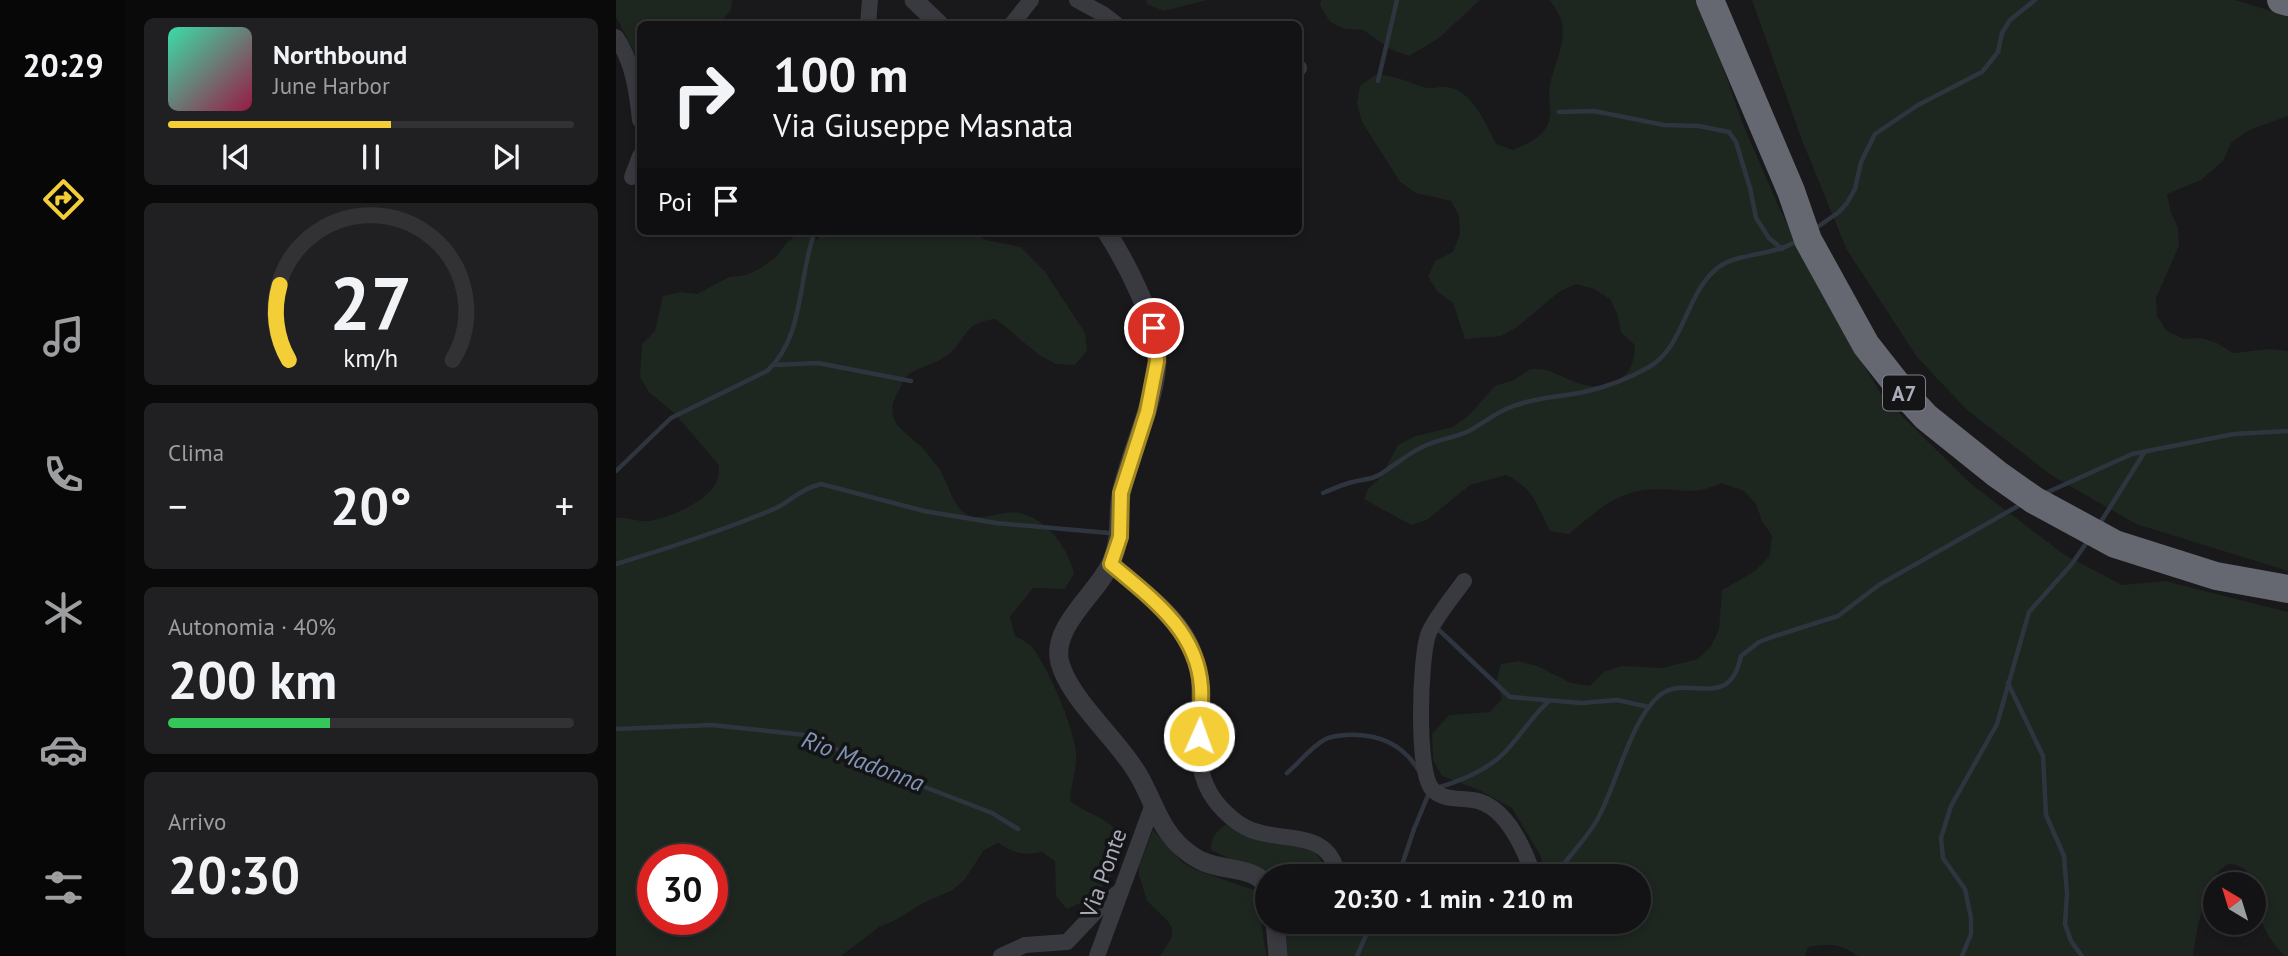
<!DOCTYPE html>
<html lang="it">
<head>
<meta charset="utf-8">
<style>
  :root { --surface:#131214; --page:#202022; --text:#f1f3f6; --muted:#9d9ea0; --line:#323234; --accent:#f4ce36 }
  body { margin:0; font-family:"PT Sans",sans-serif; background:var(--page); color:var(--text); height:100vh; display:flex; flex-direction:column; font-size:26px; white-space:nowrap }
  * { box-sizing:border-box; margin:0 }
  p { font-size:23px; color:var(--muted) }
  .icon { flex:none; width:38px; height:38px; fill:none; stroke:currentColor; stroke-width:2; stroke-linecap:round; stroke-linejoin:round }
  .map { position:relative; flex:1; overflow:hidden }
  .panel { display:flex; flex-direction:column; gap:18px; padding:18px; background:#0a0a0b; width:490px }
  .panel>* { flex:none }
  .top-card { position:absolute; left:21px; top:21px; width:665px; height:214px; border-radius:10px; box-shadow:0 4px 10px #0003,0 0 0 2px var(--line); background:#131214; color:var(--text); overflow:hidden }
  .needle { width:46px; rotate:322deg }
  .buttons { position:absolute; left:1587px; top:872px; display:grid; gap:14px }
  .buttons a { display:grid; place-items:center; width:63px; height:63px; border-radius:50%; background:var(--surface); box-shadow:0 4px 10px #0003,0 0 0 2px var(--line); font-size:35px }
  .speed { position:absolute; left:21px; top:844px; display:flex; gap:14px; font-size:35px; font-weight:700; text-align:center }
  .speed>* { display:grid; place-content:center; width:91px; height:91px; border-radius:50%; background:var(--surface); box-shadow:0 4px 10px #0003,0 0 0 2px var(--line); line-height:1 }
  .speed .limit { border:10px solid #d22; background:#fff; color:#111 }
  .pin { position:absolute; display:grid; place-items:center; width:60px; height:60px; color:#fff; margin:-30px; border:4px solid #fff; border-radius:50%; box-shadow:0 2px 7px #0007 }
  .me { position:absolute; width:77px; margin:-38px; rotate:2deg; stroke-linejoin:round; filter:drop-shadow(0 0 5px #0008) }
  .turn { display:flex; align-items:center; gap:24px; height:147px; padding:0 21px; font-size:32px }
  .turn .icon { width:91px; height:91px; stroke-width:2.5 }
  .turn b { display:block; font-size:49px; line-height:60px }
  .then { display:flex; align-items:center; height:66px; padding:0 21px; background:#0003; gap:14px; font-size:26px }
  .big { font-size:52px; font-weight:700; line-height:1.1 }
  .panel .tile { flex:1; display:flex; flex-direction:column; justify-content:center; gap:10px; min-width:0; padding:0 24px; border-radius:10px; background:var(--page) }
  .panel .dial { align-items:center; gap:0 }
  .dial svg { height:182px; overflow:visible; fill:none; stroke:var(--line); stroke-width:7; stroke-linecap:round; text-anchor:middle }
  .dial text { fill:var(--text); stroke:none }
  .song { display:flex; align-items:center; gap:21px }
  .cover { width:84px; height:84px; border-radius:10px; background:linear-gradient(135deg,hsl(160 70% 55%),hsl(340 70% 35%)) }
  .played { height:7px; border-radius:4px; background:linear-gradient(90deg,var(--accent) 55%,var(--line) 55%) }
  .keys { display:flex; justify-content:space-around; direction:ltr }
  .heat { display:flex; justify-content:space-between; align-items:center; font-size:38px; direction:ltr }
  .charge { height:10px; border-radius:5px; background:linear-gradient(90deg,#34c759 40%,var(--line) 0) }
  .trip { position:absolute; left:639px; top:864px; width:396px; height:70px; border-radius:35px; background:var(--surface); box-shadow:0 4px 10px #0003,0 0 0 2px var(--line); font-weight:700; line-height:70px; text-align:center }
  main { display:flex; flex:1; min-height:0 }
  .tab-bar { display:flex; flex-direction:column; width:126px; justify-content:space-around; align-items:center; background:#080708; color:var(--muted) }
  .tab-bar .icon { width:49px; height:49px }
  .tab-bar .on { color:var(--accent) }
  .tab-bar b { font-size:32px; color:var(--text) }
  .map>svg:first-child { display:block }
  .green { fill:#1e2620; fill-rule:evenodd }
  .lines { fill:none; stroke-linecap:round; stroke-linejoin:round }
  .stream { stroke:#2e353f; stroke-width:4.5 }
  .minor { stroke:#393940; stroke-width:16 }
  .tertiary { stroke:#393940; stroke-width:19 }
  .motorway { stroke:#656771; stroke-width:28 }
  .route-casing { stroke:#9f8623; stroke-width:18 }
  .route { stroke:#f4ce36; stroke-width:12 }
  .labels { text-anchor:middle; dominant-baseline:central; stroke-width:7; stroke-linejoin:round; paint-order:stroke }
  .shield { fill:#141316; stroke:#7d7f89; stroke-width:2 }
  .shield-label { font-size:21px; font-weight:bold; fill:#aaadba }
  .street-label { font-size:23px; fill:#aaadba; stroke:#141316 }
  .water-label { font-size:24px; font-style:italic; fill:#8196b5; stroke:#141316 }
</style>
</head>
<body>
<main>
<nav class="tab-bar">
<b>20:29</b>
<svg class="icon on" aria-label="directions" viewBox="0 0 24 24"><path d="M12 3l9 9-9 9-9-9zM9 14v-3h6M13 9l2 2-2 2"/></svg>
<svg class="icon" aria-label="music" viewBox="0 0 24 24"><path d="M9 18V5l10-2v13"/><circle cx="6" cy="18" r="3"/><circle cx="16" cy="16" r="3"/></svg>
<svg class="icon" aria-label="phone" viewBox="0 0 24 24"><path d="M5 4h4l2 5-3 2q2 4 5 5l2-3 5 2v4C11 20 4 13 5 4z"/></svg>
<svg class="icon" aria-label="climate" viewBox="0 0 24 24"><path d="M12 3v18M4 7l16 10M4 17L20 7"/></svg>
<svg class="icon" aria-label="car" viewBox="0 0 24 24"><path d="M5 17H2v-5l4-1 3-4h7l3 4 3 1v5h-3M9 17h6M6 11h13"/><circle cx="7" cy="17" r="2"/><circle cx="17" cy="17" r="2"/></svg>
<svg class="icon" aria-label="filters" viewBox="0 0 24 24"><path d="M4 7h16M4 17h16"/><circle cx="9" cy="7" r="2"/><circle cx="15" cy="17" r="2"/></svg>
</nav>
<section class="panel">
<div class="tile">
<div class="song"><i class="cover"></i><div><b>Northbound</b><p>June Harbor</p></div></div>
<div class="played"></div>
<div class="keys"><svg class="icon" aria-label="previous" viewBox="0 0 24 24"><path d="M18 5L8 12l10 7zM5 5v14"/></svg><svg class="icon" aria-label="pause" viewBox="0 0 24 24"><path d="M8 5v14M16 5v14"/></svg><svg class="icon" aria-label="next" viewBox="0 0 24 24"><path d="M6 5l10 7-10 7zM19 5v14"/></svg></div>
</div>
<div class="tile dial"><svg viewBox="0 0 100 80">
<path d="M14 69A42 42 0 1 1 86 69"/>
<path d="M14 69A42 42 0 0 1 10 36" stroke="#f4ce36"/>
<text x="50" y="56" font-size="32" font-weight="700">27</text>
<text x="50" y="72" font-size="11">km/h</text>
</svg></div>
<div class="tile"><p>Clima</p>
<div class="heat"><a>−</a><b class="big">20°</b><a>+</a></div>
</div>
<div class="tile"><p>Autonomia · 40%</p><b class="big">200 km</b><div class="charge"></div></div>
<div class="tile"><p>Arrivo</p><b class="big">20:30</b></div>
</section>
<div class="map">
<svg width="1672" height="956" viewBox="0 0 1672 956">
  <rect width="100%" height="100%" fill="#19181b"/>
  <!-- green -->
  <g class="green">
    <polygon points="0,0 116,0 115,10 103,24 24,24 24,63 0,17"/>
    <polygon points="530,0 591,0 548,11 531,4"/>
    <polygon points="705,0 864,0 823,38 793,56 776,50 747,30 729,29 714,22 704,5"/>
    <path d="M934 0H1084L1126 122 1166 214 1217 314 1267 397 1355 484 1449 555 1506 585 1549 581 1672 612V956H1669C1649 937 1638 911 1638 884H1635L1630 870C1624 867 1616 861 1609 866 1589 879 1580 934 1577 956H1242C1223 943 1214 943 1192 947L1189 956H671L665 922H728L758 927 765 922H1022V877H930L924 855 896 808 863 790 826 776 817 760 816 734 833 715 874 712 886 699 880 682 885 664 903 661 921 666 955 683 974 686 988 672 1006 666 1046 668 1082 659 1095 646 1103 629 1106 590 1139 571 1153 557 1156 536 1146 521 1140 504 1128 491 1105 483C1075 498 1059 486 1029 490 998 493 976 515 953 534L934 531C919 503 920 491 890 475L854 485 811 520 795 525 748 499 752 489 765 477 782 445 800 436 837 427 853 415 879 386 898 380 914 369C921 369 929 369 936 372 957 381 977 393 999 382 1015 374 1018 362 1019 345L1005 333 1002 316 994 299 978 289 960 284 943 292 901 327 885 336 849 339 837 303 822 292 812 277 819 261 837 252 844 234 843 216 835 201 800 193 784 182 746 122 741 103 744 86 760 74C778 75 791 82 808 87 816 90 822 86 830 87 856 89 870 124 880 144L897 150C908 145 922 140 929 129 938 116 933 107 933 93 934 70 950 49 946 24 945 16 938 7 934 0Z"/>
    <polygon points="1136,0 1619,0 1672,16 1672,116 1631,131 1615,143 1607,161 1585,180 1551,194 1555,212 1562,228 1563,246 1540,298 1541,316 1551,331 1567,339 1585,338 1601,343 1617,353 1654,349 1672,351 1672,571 1520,524 1435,475 1351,410 1301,357 1231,250 1187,143"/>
    <path d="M207 231H356L370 240 405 247 430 273 469 333 471 351 459 365 440 364 423 355 380 319C343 322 353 344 324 360 314 365 304 367 295 373 289 376 286 384 283 390 268 416 280 426 300 442 309 449 317 461 324 470 333 484 336 507 352 515 368 522 388 509 404 513 431 519 453 549 458 574L449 589 417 588 394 617 399 636C405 639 413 643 417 648 433 670 457 725 460 753 461 769 455 784 454 801 476 817 491 816 509 840 502 874 484 897 451 909L440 896 439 861 426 852C408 856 398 853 382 843L368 850 349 879 337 890 307 903 278 921 263 927 225 956H0V518C11 517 22 522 32 521 54 518 91 502 101 481 103 477 103 469 103 465L58 413 33 392 24 377 26 344 39 331 47 296 64 292 81 294 113 277 130 275 145 268 160 257 171 242 186 232 202 240ZM37 859H96V919H37Z"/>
    <path d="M611 824 692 845 704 858 713 877H652L595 850C595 837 600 830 611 824Z"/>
    <path d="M537 830 566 862 580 870 638 890C647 912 645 933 651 956H544L556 937V928L551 920 531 901 523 875V866Z"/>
  </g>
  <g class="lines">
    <!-- stream -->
    <g class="stream">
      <polyline points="762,81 781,0"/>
      <polyline points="943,112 978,111 1048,125 1083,126 1113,132 1120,142 1134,188 1140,218 1153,238 1166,249"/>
      <polyline points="1203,226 1223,212 1231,203 1239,189 1245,162 1259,134 1302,105 1366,72 1382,52 1386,33 1394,20 1419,0"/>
      <polyline points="158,365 202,363 295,381"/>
      <path d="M0 471 55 418 151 371C189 337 182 275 199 231"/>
      <polyline points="1432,492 1516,454 1618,434 1672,431"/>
      <path d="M707 493C717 489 727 484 737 482 746 479 755 480 763 475 780 465 794 451 813 444 826 439 840 437 853 431 866 424 877 415 890 409 914 398 943 397 968 392 990 387 1014 378 1033 367 1067 348 1070 296 1098 271 1118 252 1153 257 1177 243"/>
      <polyline points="1486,520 1528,453"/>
      <path d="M0 564C53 548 106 531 158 509 176 501 182 490 205 484L308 511 380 523 493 533"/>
      <polyline points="820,631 823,630 894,697 966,703 1001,700 1033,707"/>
      <polyline points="1392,683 1427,756 1430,815 1448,856 1451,894 1449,924 1455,941 1466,956"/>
      <polyline points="0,729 96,725 189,735 288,779 376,813 402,829"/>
      <path d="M671 773C683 763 694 748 708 740 714 736 722 736 729 735 761 733 787 744 803 771"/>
      <path d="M821 788C844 781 872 770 889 752 905 735 916 716 933 701"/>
      <polyline points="782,877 798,829 813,793"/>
      <path d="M939 877C951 857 969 841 981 820 1000 787 1015 718 1044 695 1073 673 1113 713 1125 656L1143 642 1156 637 1222 616 1263 585 1402 506"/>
      <polyline points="741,956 753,928"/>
      <polyline points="1346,956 1355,934 1355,918 1349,889 1327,858 1325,838 1335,806 1381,724 1413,612 1455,565 1469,545"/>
    </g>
    <!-- minor -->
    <g class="minor">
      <polyline points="461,0 487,14 500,24"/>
      <polyline points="252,24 254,0"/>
      <polyline points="396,24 415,0"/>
      <path d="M0 37C17 62 21 91 24 120"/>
      <polyline points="682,68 683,68"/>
      <polyline points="16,177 24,156"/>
      <path d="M495 564C522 587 558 610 574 643 598 693 564 756 600 802 608 812 621 824 633 829 667 844 714 827 722 877"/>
      <path d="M848 581C839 594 817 620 812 635 804 659 800 770 816 789 828 802 847 797 862 801 891 809 909 850 918 877"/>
      <polyline points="734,922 735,925 746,925 757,922"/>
      <polyline points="385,956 409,945 451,942 486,905 503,892"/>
      <polyline points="481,956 536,807"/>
    </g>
    <!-- tertiary -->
    <g class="tertiary">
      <polyline points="298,0 323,24"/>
      <path d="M490 231C510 262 544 326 541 363 540 379 535 399 530 414 522 440 512 464 506 490 500 515 507 537 495 563 482 593 434 627 444 663 454 699 499 737 520 771 535 794 541 823 562 844 568 850 580 859 588 862 608 871 637 866 651 886"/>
      <polyline points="659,922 662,956"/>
    </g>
    <!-- motorway -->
    <g class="motorway">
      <polyline points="1094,0 1175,191 1192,240 1250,345 1287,392 1310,417 1381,474 1418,500 1499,544 1600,576 1672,589"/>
      <polyline points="1665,0 1672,2"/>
    </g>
  </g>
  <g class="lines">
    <defs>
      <path id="route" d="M538 328 541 361 531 412 505 493 504 537 495 564C535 598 581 630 585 687 586 703 584 720 583 736"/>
    </defs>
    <!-- route casing -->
    <use href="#route" class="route-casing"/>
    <!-- route -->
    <use href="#route" class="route"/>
  </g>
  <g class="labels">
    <!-- shield labels -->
    <rect class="shield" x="1267" y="375.5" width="42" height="35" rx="5"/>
    <g class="shield-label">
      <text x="1288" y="393">A7</text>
    </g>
    <!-- street labels -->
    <g class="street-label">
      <text transform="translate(487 873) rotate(-70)">Via Ponte</text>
    </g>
    <!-- water labels -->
    <g class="water-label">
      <text transform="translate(247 761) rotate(21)">Rio Madonna</text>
    </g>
  </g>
</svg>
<div class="buttons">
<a><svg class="needle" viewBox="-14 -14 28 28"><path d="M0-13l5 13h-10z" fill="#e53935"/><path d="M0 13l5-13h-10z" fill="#9d9ea0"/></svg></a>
</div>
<div class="speed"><div class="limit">30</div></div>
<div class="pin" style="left:538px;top:328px;background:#d93025"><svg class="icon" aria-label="arrive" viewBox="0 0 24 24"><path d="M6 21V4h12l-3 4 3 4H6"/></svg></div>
<svg class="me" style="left:583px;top:736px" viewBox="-20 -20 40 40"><circle r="17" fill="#f4ce36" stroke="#fff" stroke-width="3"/><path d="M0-11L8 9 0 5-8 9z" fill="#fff"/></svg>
<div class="trip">20:30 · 1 min · 210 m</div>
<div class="top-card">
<div class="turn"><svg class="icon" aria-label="right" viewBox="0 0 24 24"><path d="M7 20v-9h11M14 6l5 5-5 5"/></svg><div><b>100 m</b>Via Giuseppe Masnata</div></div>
<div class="then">Poi<svg class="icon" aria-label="arrive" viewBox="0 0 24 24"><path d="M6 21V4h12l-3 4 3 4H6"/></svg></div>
</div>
</div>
</main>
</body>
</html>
